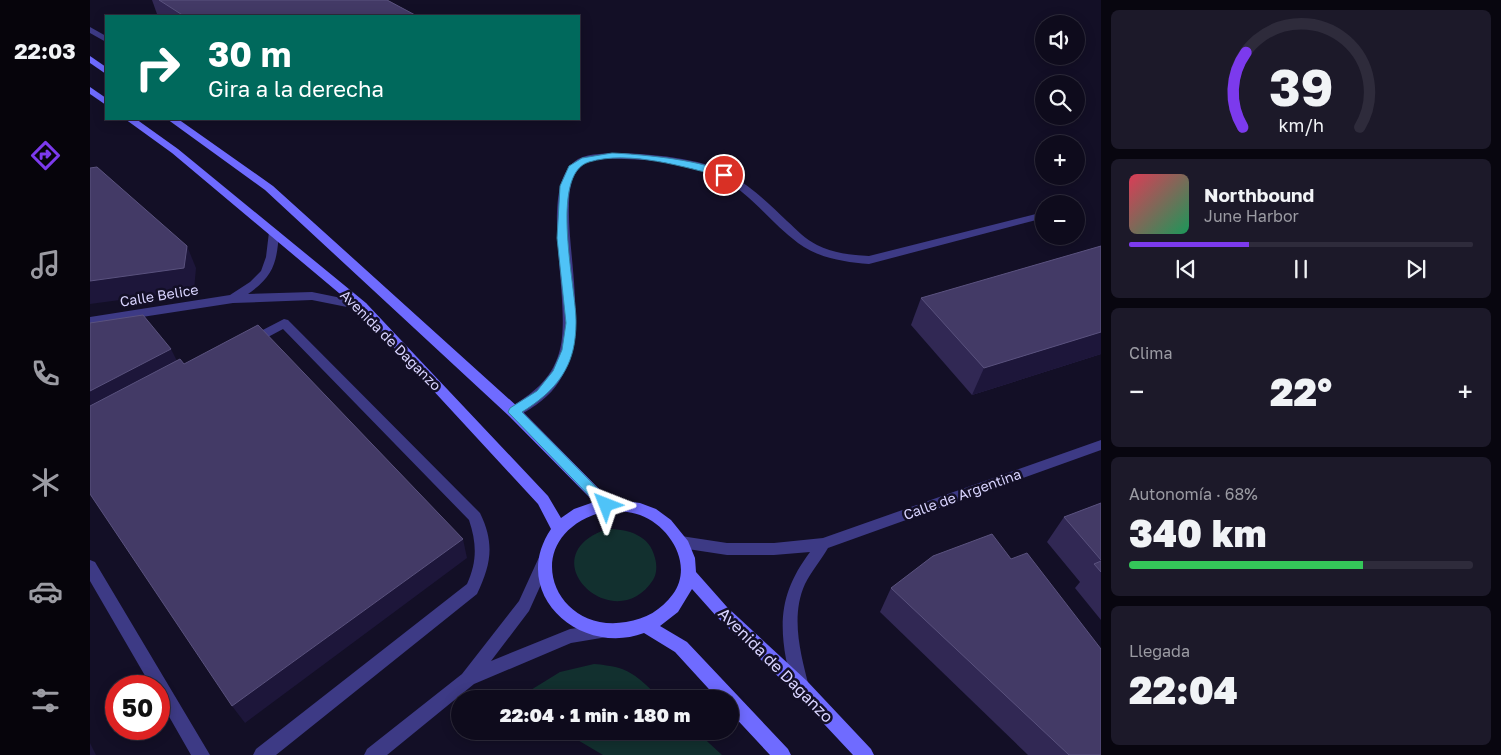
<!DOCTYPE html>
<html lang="es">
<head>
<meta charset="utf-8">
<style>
  :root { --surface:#0e0b1c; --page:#1c1929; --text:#f1f3f6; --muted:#9b9ba3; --line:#2e2b3b; --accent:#7c3aed }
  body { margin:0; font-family:"Golos Text",sans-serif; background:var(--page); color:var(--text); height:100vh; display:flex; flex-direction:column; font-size:19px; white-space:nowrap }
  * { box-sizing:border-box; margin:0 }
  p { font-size:16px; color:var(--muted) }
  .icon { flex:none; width:28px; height:28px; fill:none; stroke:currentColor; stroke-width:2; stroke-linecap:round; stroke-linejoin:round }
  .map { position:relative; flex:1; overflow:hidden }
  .sheet { display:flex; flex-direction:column; gap:10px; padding:10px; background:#08060f; width:400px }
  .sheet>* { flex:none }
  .guide { position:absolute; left:15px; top:15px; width:475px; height:105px; border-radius:0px; box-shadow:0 2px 12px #0003,0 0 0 1px var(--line); background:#00695c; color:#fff; overflow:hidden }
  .buttons { position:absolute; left:945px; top:15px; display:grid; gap:10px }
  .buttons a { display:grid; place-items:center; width:50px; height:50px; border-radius:50%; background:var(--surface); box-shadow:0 2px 12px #0003,0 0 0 1px var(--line); font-size:25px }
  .speed { position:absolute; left:15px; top:675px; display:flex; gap:10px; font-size:25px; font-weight:700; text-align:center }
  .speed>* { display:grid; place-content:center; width:65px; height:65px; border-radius:50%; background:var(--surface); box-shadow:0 2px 12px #0003,0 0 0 1px var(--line); line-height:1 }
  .speed .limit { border:8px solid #d22; background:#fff; color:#111 }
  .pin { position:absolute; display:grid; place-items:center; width:42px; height:42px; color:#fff; margin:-21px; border:2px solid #fff; border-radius:50%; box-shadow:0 1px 5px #0007 }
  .me { position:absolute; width:55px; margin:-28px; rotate:315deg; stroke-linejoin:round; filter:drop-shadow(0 0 4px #0008) }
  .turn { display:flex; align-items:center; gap:18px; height:105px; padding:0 20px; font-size:22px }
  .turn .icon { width:65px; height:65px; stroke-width:2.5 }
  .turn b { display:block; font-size:35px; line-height:42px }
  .big { font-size:38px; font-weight:800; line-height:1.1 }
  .sheet .card { flex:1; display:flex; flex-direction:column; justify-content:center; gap:8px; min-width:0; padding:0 18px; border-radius:8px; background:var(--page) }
  .sheet .dial { align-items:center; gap:0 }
  .dial svg { height:130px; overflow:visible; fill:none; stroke:var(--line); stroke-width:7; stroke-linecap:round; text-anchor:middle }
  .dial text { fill:var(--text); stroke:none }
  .song { display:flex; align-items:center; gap:15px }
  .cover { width:60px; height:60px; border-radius:8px; background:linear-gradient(135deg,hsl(350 70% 55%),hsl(150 70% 35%)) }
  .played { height:5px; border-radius:2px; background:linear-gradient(90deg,var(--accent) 35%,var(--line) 35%) }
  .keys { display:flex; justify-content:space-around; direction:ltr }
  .heat { display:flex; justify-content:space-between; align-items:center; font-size:28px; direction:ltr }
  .charge { height:8px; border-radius:4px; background:linear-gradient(90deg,#34c759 68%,var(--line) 0) }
  .trip { position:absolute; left:361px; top:690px; width:288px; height:50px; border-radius:25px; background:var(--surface); box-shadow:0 2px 12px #0003,0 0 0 1px var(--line); font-weight:800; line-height:50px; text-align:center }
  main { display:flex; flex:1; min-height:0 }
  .dock { display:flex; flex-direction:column; width:90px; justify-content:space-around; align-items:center; background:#06040b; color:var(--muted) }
  .dock .icon { width:35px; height:35px }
  .dock .on { color:var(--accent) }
  .dock b { font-size:22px; color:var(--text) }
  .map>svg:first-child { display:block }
  .green { fill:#12302f }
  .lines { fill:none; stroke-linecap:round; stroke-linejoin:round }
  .service { fill:#3d3a85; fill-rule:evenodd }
  .minor { fill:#3d3a85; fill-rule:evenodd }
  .secondary { fill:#6f6bff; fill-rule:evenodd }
  .wall { fill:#312854 }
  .shaded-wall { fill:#1d163a }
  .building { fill:#433a66; stroke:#5a527e }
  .route { fill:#4fc3f7; stroke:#337fa1 }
  .labels { text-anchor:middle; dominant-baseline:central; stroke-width:5; stroke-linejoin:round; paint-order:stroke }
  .street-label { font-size:14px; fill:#d9d4ff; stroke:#130f26 }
  .near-street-label { font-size:16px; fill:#d9d4ff; stroke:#130f26 }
</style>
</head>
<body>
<main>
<nav class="dock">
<b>22:03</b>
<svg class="icon on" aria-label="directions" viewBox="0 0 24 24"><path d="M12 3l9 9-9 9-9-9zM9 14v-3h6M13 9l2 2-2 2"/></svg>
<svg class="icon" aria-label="music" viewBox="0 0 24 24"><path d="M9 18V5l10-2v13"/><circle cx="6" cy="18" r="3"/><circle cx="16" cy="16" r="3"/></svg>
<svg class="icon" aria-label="phone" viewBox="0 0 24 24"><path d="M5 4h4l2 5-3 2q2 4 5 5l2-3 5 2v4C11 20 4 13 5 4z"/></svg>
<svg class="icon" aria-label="climate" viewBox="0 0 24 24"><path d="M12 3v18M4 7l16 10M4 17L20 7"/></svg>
<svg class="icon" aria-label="car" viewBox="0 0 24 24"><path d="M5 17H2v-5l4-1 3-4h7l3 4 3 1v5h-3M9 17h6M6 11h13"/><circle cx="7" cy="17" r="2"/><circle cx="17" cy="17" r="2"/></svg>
<svg class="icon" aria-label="filters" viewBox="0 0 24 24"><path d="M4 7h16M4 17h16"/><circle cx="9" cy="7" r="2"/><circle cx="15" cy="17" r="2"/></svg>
</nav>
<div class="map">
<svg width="1011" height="755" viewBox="0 0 1011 755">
  <rect width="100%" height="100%" fill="#130f26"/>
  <!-- green -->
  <g class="green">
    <path d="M517 529C538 529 560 535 565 558 567 565 567 574 563 580 524 640 437 556 517 529Z"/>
    <path d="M504 664C541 667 545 675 571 699H439L436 693 470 672Z"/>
    <polygon points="425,731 606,731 632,755 513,755 486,739 427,734"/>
  </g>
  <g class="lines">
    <!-- service -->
    <g class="service">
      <polygon points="0,27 16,36 16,42 0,33"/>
      <path d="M525 153C560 154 610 157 641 175 662 187 680 205 697 221 707 230 715 239 727 245 743 253 761 255 779 256L954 212V218L779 264C754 262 728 258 708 243 681 223 662 195 633 179 605 163 565 160 534 159 520 159 501 157 490 167 480 177 479 193 479 206 477 268 509 363 446 405 438 410 429 418 419 416L418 412 419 408C442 394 461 380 469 353 484 306 447 193 484 162 494 153 512 154 525 153Z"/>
      <path d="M194 319 198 320 390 513C405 544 401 564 387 594L186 755H163L166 749 377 584C387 562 387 544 379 520L193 329 165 344H157L155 341 157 338Z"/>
      <polygon points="0,560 5,562 120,755 101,755 69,699 69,686 61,686 0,581"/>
    </g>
    <!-- minor -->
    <g class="minor">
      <path d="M184 229 189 232C187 262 184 276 158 294L222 292 276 303 278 306 276 309 272 310 222 300 143 303 0 325V317L140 295 160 282 171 271 176 257 179 232Z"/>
      <path d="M1011 440V450L738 548C731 560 721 572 715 584 700 617 711 655 719 687L717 693 711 695 705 693C701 682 699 670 696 659 688 615 694 587 720 552L684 555H637L591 548 586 546 584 542 586 538 591 536 637 543H684L733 538Z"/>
      <polygon points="455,554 460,555 462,560 439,611 401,661 480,629 517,624 523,626 525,631 523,636 481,643 384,684 297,755 274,755 277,749 372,674 429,601 450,555"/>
    </g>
    <!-- secondary -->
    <g class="secondary">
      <polygon points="0,56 16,67 16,74 0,63"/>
      <polygon points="0,87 16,98 16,105 0,94"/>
      <path d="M35 119H46L88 149 276 303 458 496 471 518 484 509 504 502 419 416 175 190 77 119H88L183 186 429 408 519 499 550 503 566 509 581 520 598 541 605 558 606 572 637 607 717 681 781 749 784 755H763L705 693 627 617 602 589 588 612 570 626 597 642 698 749 701 755H680L640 712V699H628L585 652 554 633C490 657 418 593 461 529L448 504 268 309 82 153ZM516 511C527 511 539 511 550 515 580 526 604 565 583 594 571 610 556 619 536 622 461 635 425 534 516 511Z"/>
    </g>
  </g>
  <!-- wall -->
  <g class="wall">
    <polygon points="62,0 297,0 327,16 71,16 67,14"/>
    <polygon points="1011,246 1011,354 882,395 821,325 831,298"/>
    <polygon points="1011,503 1011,620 985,588 990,582 957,542 974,517"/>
    <polygon points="921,559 1011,755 938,755 790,612 801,588"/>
  </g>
  <!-- shaded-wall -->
  <g class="shaded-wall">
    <polygon points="97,246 106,268 104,290 0,304 0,281"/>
    <polygon points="1011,332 1011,354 882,395 894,368"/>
    <polygon points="81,349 92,371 0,419 0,391"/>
    <polygon points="373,539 377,558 155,723 142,706"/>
    <polygon points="0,743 6,755 0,755"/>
  </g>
  <!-- building -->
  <g class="building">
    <polygon points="69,0 297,0 327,16 94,16"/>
    <polygon points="7,167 97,246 94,268 0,281 0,168"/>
    <polygon points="1011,246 1011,332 894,368 831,298"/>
    <polygon points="53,315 81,349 0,391 0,323"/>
    <polygon points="168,325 373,539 142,706 0,494 0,406 90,359 94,364"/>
    <polygon points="1011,503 1011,560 974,517"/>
    <polygon points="902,534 921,559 937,553 1011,649 1011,755 979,755 801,588 843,556"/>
    <polygon points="1011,561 1011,572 1004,564"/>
  </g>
  <!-- route -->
  <path class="route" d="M522 153C547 154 620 160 638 175L634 177C594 167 539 150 499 162 458 174 487 291 486 323 486 331 485 342 483 350 476 379 456 397 432 412L521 502 523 505 521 509 516 511 512 509 418 412 420 408 447 391 463 371 472 350 476 323 467 238 470 186 479 166 492 158Z"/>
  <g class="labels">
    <!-- street labels -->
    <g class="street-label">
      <text transform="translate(69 295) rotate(-9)">Calle Belice</text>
      <text transform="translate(301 340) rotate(45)">Avenida de Daganzo</text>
      <text transform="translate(872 494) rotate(-20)">Calle de Argentina</text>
    </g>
    <!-- near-street labels -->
    <g class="near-street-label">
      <text transform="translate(686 665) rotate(45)">Avenida de Daganzo</text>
    </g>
  </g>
</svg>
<div class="buttons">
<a><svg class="icon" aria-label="sound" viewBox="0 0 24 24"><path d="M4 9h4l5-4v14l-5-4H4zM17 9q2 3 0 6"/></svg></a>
<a><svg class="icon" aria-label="search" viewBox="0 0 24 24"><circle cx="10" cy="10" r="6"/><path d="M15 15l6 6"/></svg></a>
<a>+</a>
<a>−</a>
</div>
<div class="speed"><div class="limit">50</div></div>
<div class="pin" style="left:634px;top:175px;background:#d93025"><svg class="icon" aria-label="arrive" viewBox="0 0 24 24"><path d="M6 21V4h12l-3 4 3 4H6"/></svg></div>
<svg class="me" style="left:516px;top:505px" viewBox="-20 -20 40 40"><path d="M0-17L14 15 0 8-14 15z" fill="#4fc3f7" stroke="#fff" stroke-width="4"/></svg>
<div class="trip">22:04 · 1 min · 180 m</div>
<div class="guide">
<div class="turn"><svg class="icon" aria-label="right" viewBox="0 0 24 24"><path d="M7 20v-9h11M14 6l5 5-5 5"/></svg><div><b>30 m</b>Gira a la derecha</div></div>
</div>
</div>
<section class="sheet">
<div class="card dial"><svg viewBox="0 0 100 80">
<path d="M14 69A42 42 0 1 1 86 69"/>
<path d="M14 69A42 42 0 0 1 16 23" stroke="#7c3aed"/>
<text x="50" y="56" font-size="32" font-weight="700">39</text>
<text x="50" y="72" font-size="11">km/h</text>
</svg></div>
<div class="card">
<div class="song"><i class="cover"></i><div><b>Northbound</b><p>June Harbor</p></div></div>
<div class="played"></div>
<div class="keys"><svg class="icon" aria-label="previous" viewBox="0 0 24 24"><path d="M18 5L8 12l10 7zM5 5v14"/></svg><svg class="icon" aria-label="pause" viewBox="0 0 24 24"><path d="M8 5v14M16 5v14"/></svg><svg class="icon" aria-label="next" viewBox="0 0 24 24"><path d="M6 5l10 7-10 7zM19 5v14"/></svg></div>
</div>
<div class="card"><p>Clima</p>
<div class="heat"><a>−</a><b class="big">22°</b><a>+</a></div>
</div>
<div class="card"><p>Autonomía · 68%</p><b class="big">340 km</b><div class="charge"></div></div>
<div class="card"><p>Llegada</p><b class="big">22:04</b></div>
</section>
</main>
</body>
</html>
